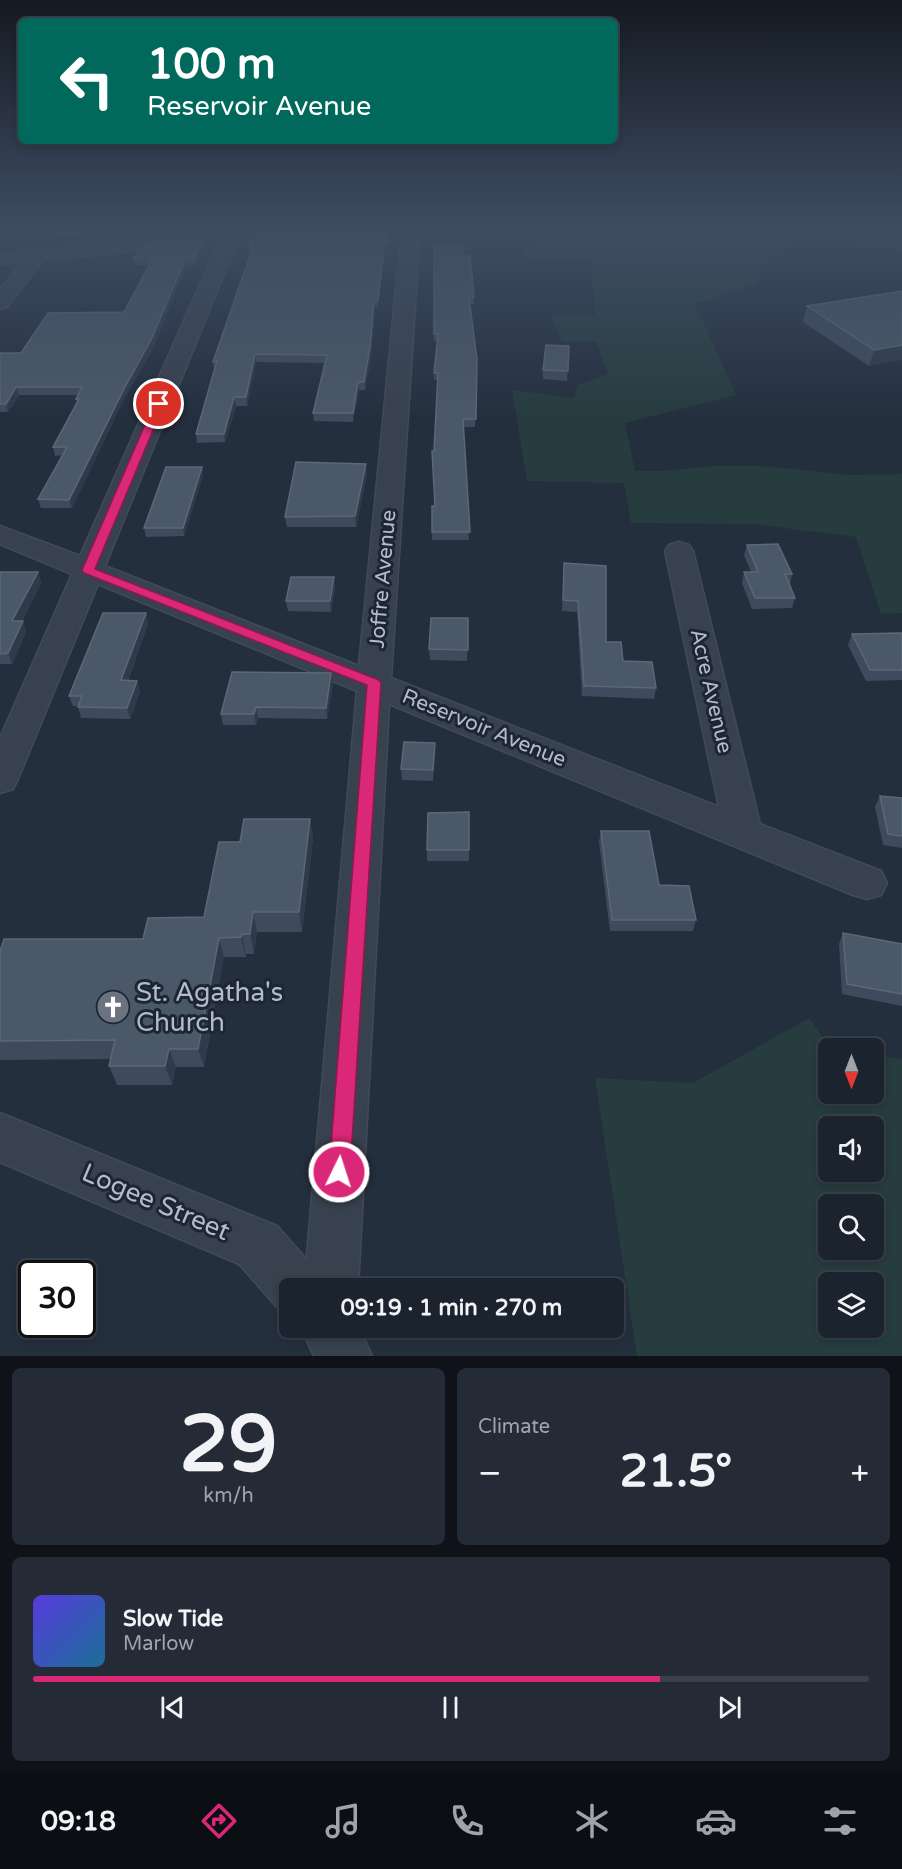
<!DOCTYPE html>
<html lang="en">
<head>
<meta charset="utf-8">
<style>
  :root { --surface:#1b232e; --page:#242b36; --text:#f1f3f6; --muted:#a0a4aa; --line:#39404a; --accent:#db2777 }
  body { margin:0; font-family:"Varela Round",sans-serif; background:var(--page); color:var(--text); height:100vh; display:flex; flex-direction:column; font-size:22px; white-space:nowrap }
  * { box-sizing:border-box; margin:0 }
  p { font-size:20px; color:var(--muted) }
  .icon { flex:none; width:33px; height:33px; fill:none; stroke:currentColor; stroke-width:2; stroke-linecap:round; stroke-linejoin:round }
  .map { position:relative; height:1356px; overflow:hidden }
  .sheet { display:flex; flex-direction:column; gap:12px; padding:12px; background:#0f1319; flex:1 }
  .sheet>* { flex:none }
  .top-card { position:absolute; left:18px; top:18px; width:600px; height:126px; border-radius:9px; box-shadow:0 3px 9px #0003,0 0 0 2px var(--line); background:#00695c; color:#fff; overflow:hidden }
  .needle { width:39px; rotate:180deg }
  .controls { position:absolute; left:818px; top:1038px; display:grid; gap:12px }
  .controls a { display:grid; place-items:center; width:66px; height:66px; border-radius:9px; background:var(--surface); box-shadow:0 3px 9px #0003,0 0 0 2px var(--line); font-size:30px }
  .speed { position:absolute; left:18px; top:1260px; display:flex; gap:12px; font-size:30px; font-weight:700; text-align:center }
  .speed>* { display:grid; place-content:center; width:78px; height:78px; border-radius:50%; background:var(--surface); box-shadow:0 3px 9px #0003,0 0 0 2px var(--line); line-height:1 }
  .speed .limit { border:3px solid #111; border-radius:9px; background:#fff; color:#111 }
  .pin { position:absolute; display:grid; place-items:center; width:51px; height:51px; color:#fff; margin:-26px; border:3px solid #fff; border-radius:50%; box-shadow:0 2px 6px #0007 }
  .me { position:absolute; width:66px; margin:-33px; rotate:4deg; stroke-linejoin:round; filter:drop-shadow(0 0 4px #0008) }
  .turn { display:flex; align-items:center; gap:21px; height:126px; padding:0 30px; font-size:27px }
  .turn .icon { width:78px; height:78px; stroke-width:2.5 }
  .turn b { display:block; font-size:42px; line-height:51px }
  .big { font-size:45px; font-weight:700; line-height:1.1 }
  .sheet .widget { flex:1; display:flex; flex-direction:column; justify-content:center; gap:9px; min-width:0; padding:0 21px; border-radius:9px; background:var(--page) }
  .sheet .dial { align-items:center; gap:0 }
  .dial b { font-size:78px; line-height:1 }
  .song { display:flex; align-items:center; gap:18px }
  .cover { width:72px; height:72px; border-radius:9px; background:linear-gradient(135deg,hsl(250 70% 55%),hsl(200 70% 35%)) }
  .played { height:6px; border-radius:3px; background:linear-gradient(90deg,var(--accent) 75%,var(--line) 75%) }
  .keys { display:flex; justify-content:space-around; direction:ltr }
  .heat { display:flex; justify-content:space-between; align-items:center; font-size:33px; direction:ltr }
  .sheet .tiles { flex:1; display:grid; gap:12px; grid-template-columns:1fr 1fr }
  .widget:last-child { grid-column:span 2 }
  .trip { position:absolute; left:279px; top:1278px; width:345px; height:60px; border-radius:9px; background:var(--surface); box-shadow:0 3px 9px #0003,0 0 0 2px var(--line); font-weight:700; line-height:60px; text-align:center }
  .tab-bar { display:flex; height:96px; justify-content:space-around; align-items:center; background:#0b0e12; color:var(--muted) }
  .tab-bar .icon { width:42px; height:42px }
  .tab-bar .on { color:var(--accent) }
  .tab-bar b { font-size:27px; color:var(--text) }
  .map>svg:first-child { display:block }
  .green { fill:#263c3f; fill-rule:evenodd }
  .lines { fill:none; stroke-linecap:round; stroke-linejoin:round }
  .minor-casing { stroke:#414a57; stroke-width:3 }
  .tertiary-casing { stroke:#414a57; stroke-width:3 }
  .minor { fill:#38414e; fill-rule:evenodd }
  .tertiary { fill:#38414e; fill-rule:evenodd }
  .wall { fill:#3f4b5c }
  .shaded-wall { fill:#2f3b4b }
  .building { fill:#4b5868; stroke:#5c6777; stroke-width:1.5 }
  .route { fill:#db2777; stroke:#8e194d; stroke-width:1.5 }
  .labels { text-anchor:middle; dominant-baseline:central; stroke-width:6; stroke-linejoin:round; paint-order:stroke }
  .street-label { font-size:21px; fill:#b4bcc9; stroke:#1d2633 }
  .near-poi-label { font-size:26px; fill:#b4bcc9; stroke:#1d2633; text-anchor:start }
  .near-street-label { font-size:26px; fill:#b4bcc9; stroke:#1d2633 }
</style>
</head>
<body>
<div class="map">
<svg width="902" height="1356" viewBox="0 0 902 1356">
  <rect width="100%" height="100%" fill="#242f3e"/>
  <!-- green -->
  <g class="green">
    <polygon points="603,228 902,228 902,250 805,243 775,251 754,285 695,304 736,395 625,423 635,471 664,471 711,466 762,466 851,475 902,474 902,613 881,614 856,537 753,524 631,523 624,483 527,481 512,390 574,398 578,385 608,374 596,342 562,342 550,315 595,315 591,258 525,259 523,246 576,230"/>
    <path d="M809 1018 830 1046 844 1048H828V1094H873V1054L902 1059V1356H637L595 1078 693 1083ZM828 1126H873V1172H828ZM828 1204H873V1250H828ZM828 1282H873V1328H828Z"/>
  </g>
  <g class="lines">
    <defs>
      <g id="minor">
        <polygon points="264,228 316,228 313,232 307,233 255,239 249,238 246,234 249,230"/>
        <polygon points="402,228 420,228 391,678 719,807 665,551 669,545 679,542 689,545 693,551 760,824 881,871 887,883 881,895 867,899 853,895 389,704 358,1288 304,1288 357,691 98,584 18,779 13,789 0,793 0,738 72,574 0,544 0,526 80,556 221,237 224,233 236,233 239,237 105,566 359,666"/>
        <polygon points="186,236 192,237 195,241 192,245 43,260 7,307 0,309 0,290 22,262 0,264 0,254"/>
      </g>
      <g id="tertiary">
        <polygon points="0,1113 277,1226 315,1269 323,1288 290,1288 290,1313 277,1307 239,1264 0,1162"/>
        <polygon points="301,1328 359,1328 372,1356 314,1356"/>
      </g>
    </defs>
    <!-- minor casing -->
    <use href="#minor" class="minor-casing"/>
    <!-- tertiary casing -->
    <use href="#tertiary" class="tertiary-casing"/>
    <!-- minor -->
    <use href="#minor" class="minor"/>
    <!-- tertiary -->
    <use href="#tertiary" class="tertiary"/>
  </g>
  <!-- wall -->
  <g class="wall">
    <polygon points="47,228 102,228 99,239 47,235 46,231"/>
    <polygon points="308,228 390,228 388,245 385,245 378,307 375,307 371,355 365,390 359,390 353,422 314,421 313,413 325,363 256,362 247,406 236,406 225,442 197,443 196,434 215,370 214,370 213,362 250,254 249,247"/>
    <polygon points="434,244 463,256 474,297 474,304 470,304 477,359 475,427 463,427 469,540 432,540 432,506 435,506 434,451 438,380 434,380 437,341 434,341"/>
    <polygon points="206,246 196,265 187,265 153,348 125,397 72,508 41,508 38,499 62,455 55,456 53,447 77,402 76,399 78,395 19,395 8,412 0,412 0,353 21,353 124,312 149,265 135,265 134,258"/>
    <polygon points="902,291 869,366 803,322 807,306"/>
    <polygon points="569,346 567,381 543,379 543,370"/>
    <polygon points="202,467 203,475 184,536 146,537 144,528"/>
    <polygon points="367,474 356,527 287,527 285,517"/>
    <polygon points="747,545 792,574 790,585 795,598 792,608 752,609 742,583 744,572 751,572 744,555"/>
    <polygon points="564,563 606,642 623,661 656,688 654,699 582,696 577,612 562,611"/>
    <polygon points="0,572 38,572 41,583 22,621 26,632 12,664 0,664"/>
    <polygon points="335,587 331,612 288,611 286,601"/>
    <polygon points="146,613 148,624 128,681 137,681 140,692 130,719 81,718 78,706 73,706 69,696"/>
    <polygon points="468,618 467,661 430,660 429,649"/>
    <polygon points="902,633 902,680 866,681 848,645 852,634"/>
    <polygon points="333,684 327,719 258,718 256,725 223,725 221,714"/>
    <polygon points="435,743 433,781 402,780 401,769"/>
    <polygon points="880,796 902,798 902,848 883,845 875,807"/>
    <polygon points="469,812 469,861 427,861 427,850"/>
    <polygon points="310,819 313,839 302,932 257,932 254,954 246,954 246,957 224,957 204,1067 176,1067 172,1085 117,1085 109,1066 111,1059 0,1060 0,951 143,939 204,917 240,842"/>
    <polygon points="601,831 696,920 693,931 610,931 599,842"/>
    <polygon points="843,933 902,944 902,1006 842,994 839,944"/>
  </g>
  <!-- shaded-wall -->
  <g class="shaded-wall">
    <polygon points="100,228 102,228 99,239 98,235"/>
    <polygon points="173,228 215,228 214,230 115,240 113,234"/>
    <polygon points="385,238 385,245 378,307 378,300"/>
    <polygon points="205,239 206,246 196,265 194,258"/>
    <polygon points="186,258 187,265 153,348 125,397 72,508 69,500"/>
    <polygon points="374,300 375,307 371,355 365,390 364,382"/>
    <polygon points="902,345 902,360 869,366 874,350"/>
    <polygon points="255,354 256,362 247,406 246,397"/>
    <polygon points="358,382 359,390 353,422 353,413"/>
    <polygon points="16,387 19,395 8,412 6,404"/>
    <polygon points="234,397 236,406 225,442 224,434"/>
    <polygon points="366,464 367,474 356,527 355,516"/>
    <polygon points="202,467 203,475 184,536 183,528"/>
    <polygon points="38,572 41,583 16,632 12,621"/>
    <polygon points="334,577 335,587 331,612 330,601"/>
    <polygon points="146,613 148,624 124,691 121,680"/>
    <polygon points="23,621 26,632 12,664 8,653"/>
    <polygon points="331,673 333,684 327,719 326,708"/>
    <polygon points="137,681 140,692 130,719 127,708"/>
    <polygon points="256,707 258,718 256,725 254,714"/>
    <polygon points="310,819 313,839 302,932 299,912"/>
    <polygon points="253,912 257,932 254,954 250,934"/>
    <polygon points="242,934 246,954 246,957 241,937"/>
    <polygon points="219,938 224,957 204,1067 198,1049"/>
    <polygon points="169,1049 176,1067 172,1085 165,1066"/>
  </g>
  <!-- building -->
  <g class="building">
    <polygon points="47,228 100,228 98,235 46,231"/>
    <polygon points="121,228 173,228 113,234"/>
    <polygon points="308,228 389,228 388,238 385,238 378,300 374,300 370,347 364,382 358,382 353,413 313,413 327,355 255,354 246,397 234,397 224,434 196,434 217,361 213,362 253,247 249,247 253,234"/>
    <polygon points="205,239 194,258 186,258 151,340 124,389 69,500 38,499 67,447 53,447 79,399 76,399 82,387 16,387 6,404 0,404 0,353 21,353 48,313 124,312 153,258 134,258 143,245"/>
    <polygon points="434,244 463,244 463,256 470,256 474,297 469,298 477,359 476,419 463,419 470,532 432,532 432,506 435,506 432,451 434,451 438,373 434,373 438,334 434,334"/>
    <polygon points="902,291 902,345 874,350 807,306"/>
    <polygon points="546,345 569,346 568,371 543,370"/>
    <polygon points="296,462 366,464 355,516 285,517"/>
    <polygon points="166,467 202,467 183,528 144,528"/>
    <polygon points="778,544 792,574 785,574 795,598 755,598 744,572 758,572 747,545"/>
    <polygon points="564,563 606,566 606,642 621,642 623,661 652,662 656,688 584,686 578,601 563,600"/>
    <polygon points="0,572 38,572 12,621 23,621 8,653 0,654"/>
    <polygon points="291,577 334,577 330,601 286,601"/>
    <polygon points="103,613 146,613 121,680 137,681 127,708 78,707 82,696 69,696"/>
    <polygon points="431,618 468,618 468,650 429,649"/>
    <polygon points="902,633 902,670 870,670 852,634"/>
    <polygon points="232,672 331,673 326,708 256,707 254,714 221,714"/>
    <polygon points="404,742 435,743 433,770 401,769"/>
    <polygon points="880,796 902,798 902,836 888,834"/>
    <polygon points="469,812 469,850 427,850 428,813"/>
    <polygon points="244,819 310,819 299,912 253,912 250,934 242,934 241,937 219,938 198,1049 169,1049 165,1066 109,1066 115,1040 0,1041 0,951 4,939 143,939 148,918 204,917 219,842 240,842"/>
    <polygon points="601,831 649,831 659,885 689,886 696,920 612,920"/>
    <polygon points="843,933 902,944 902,994 847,984"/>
  </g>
  <!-- sky -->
  <linearGradient id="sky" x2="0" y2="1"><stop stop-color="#141a22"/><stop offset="0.55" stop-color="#3f4d63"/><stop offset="1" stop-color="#3f4d63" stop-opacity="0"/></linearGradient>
  <rect width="902" height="418" fill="url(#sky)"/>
  <!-- route -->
  <polygon class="route" points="159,401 164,404 95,569 379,680 381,683 350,1172 347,1179 339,1183 332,1179 329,1172 367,685 84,573 82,570 154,404"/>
  <!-- icons -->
  <defs>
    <symbol id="church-disc" viewBox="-11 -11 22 22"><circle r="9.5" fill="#6b7280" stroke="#1d2633"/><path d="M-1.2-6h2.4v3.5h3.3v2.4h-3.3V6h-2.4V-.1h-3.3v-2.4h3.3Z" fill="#fff"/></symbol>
  </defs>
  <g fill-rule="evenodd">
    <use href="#church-disc" x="94" y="988" width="38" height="38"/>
  </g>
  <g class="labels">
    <!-- street labels -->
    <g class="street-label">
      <text transform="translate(383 579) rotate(-85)">Joffre Avenue</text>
      <text transform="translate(711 691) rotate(77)">Acre Avenue</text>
      <text transform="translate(484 728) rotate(22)">Reservoir Avenue</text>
    </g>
    <!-- near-poi labels -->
    <g class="near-poi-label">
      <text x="136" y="992">St. Agatha's<tspan x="136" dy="30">Church</tspan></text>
    </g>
    <!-- near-street labels -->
    <g class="near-street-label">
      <text transform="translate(156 1202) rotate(23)">Logee Street</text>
    </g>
  </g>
</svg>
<div class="controls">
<a><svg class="needle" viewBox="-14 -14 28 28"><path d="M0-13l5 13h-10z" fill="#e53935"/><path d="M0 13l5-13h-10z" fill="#a0a4aa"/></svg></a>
<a><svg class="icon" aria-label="sound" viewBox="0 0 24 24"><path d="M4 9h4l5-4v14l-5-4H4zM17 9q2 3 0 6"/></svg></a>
<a><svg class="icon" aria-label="search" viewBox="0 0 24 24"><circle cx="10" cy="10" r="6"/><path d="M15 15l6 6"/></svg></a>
<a><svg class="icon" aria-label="layers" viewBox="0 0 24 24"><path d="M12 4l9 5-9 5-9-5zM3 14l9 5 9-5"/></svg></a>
</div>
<div class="speed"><div class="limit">30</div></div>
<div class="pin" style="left:159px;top:404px;background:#d93025"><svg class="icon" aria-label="arrive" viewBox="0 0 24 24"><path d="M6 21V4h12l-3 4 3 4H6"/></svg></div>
<svg class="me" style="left:339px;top:1172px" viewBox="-20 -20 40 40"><circle r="17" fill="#db2777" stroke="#fff" stroke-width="3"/><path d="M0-11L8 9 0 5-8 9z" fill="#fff"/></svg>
<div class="trip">09:19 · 1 min · 270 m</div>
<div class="top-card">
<div class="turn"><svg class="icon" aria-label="left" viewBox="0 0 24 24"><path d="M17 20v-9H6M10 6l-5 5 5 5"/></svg><div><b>100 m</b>Reservoir Avenue</div></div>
</div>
</div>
<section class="sheet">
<div class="tiles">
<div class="widget dial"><b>29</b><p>km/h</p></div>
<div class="widget"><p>Climate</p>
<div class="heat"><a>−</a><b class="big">21.5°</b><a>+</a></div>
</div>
<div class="widget">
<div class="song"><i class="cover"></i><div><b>Slow Tide</b><p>Marlow</p></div></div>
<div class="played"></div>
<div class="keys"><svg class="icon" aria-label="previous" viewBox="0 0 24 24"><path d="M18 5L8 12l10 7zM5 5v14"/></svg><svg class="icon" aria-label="pause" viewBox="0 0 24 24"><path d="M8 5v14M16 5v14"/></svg><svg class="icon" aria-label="next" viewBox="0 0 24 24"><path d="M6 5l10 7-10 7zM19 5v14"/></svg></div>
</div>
</div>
</section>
<nav class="tab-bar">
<b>09:18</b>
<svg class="icon on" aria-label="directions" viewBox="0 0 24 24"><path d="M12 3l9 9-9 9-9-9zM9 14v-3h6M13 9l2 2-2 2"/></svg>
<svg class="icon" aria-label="music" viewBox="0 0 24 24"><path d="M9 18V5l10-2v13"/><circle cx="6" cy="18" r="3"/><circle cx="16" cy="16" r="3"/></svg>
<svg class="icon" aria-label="phone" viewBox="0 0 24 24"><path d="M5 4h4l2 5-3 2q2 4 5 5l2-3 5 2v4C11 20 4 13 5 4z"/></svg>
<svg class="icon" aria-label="climate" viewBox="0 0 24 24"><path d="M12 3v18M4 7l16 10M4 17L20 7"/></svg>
<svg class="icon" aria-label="car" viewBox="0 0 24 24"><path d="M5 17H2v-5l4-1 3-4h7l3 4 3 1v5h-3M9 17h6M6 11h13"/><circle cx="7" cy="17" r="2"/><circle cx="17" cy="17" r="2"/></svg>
<svg class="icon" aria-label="filters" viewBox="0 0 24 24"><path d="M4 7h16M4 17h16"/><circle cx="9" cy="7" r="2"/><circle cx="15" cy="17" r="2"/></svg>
</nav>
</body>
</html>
